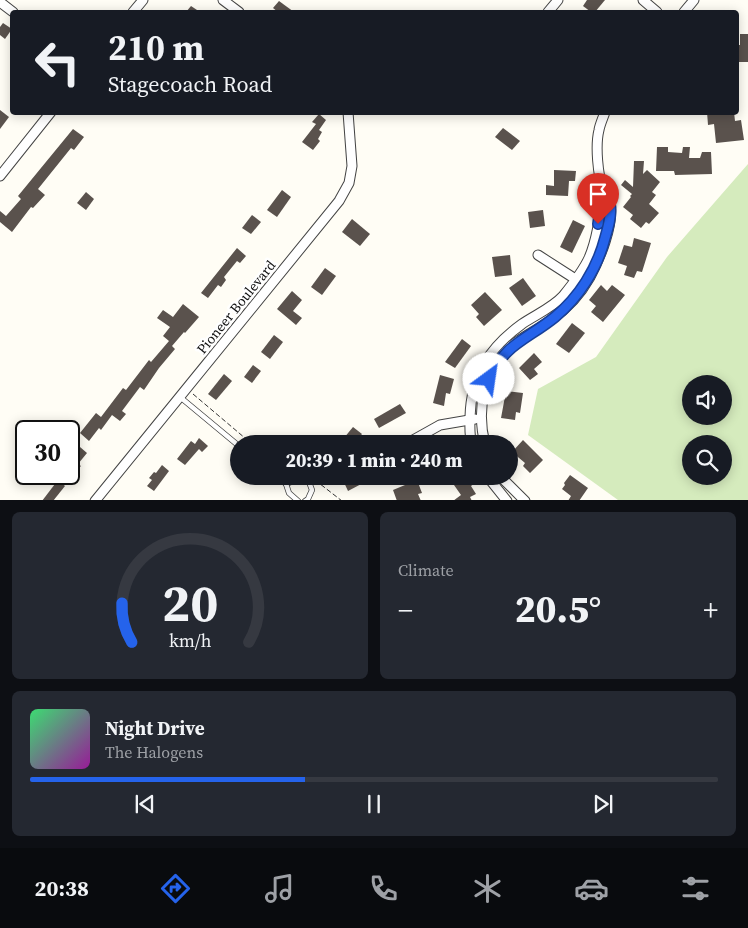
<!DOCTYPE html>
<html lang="en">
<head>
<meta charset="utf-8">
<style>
  :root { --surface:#171b24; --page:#242831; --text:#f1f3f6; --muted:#9ea1a6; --line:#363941; --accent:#2563eb }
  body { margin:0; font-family:"Source Serif 4",serif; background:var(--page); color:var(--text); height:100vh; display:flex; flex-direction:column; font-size:19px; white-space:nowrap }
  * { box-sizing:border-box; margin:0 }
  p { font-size:16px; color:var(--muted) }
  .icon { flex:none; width:28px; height:28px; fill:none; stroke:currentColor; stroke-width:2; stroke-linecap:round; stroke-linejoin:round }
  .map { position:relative; height:500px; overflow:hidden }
  .details { display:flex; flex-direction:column; gap:12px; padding:12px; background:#0d0f14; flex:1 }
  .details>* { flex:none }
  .guide { position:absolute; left:10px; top:10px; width:729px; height:105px; border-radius:5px; box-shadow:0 2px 12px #0003; background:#171b24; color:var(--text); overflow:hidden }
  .controls { position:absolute; left:682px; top:375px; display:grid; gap:10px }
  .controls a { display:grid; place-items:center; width:50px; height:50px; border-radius:50%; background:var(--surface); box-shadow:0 2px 12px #0003; font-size:25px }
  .speed { position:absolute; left:15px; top:420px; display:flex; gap:10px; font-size:25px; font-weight:700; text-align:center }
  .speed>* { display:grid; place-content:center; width:65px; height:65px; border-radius:50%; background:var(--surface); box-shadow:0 2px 12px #0003; line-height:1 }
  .speed .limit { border:2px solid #111; border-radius:8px; background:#fff; color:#111 }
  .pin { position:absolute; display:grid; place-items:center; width:42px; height:42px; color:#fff; margin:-51px -21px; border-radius:50% 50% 50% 0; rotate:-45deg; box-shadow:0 0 5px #0007 }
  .pin .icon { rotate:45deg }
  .me { position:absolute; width:55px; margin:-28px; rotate:31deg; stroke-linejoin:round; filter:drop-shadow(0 0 4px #0008) }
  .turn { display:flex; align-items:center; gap:18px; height:105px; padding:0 15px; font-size:22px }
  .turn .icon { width:65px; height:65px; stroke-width:2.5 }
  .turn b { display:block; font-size:35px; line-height:42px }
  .big { font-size:38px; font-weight:800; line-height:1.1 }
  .details .widget { flex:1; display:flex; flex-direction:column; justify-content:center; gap:8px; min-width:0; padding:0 18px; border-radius:8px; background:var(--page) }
  .details .dial { align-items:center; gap:0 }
  .dial svg { height:130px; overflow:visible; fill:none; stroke:var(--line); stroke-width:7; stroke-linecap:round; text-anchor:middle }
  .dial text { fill:var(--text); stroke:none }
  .song { display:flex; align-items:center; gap:15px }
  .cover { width:60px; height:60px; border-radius:8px; background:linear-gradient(135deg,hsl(140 70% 55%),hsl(300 70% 35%)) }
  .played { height:5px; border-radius:2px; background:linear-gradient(90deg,var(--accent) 40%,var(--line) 40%) }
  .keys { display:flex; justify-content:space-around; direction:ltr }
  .heat { display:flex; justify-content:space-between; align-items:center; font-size:28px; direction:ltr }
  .details .tiles { flex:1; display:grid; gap:12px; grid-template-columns:1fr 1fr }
  .widget:last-child { grid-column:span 2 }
  .trip { position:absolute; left:230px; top:435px; width:288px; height:50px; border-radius:25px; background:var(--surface); box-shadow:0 2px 12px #0003; font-weight:800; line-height:50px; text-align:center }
  .tabs { display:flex; height:80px; justify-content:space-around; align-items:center; background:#090b0e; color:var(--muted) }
  .tabs .icon { width:35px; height:35px }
  .tabs .active { color:var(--accent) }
  .tabs b { font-size:22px; color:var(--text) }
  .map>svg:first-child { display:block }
  .green { fill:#d5ebbd; fill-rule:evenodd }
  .building { fill:#5a524d }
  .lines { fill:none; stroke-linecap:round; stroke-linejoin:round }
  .lane-casing { stroke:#444; stroke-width:6 }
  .street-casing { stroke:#444; stroke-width:11 }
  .path { stroke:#333; stroke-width:1; stroke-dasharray:5 2.5; stroke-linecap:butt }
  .lane { stroke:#fff; stroke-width:4.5 }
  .street { stroke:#fff; stroke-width:9 }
  .route-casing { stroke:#184099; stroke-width:12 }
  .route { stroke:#2563eb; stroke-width:9 }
  .labels { text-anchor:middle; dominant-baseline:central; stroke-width:5; stroke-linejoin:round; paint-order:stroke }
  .street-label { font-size:14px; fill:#111; stroke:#fff }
</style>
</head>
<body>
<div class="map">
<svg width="748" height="501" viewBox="0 0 748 501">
  <rect width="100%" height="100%" fill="#fffdf5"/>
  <!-- green -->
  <path class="green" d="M748 164V500H618L528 435 538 389 596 357 667 257ZM691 384H724V416H691ZM691 444H724V476H691Z"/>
  <!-- building -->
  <g class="building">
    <polygon points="587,0 605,0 595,12 591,12 583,6"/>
    <polygon points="279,1 294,12 278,12 273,8"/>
    <polygon points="191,6 200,12 186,12"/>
    <polygon points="3,23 12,29 5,39 0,35 0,27"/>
    <polygon points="740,34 748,34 748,62 736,62 736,45 740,45"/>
    <polygon points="0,110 9,117 0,129"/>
    <polygon points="707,112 734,112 735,121 741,120 744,140 716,143 714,124 708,125"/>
    <polygon points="319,114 326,120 319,130 322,132 318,139 320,141 313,150 302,142 316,124 312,122"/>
    <polygon points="503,128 520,141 512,150 495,137"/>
    <polygon points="73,129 84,137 74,150 71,148 38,189 45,195 33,208 31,207 12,232 0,222 0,211 6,216 21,199 18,196"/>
    <polygon points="657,147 668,147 668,152 682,153 683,147 690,147 689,158 700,158 702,152 711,152 712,174 675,175 674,171 656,171"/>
    <polygon points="634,161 644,161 643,174 647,170 660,182 652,192 656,195 649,204 659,213 649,224 646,222 641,228 630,219 633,215 623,207 631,197 630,196 632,194 621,185 625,180 633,187"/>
    <polygon points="554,170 576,171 575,181 569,181 568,196 546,195 546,185 554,186"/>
    <polygon points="282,190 291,197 277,217 267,210"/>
    <polygon points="86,192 94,199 86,210 77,203"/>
    <polygon points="543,210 545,226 530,228 528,212"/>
    <polygon points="252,215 261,222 251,234 242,228"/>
    <polygon points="352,219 370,234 360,246 342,232"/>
    <polygon points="573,220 585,226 572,253 560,247"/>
    <polygon points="634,238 651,243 642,272 637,271 634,278 624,275 627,266 618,263 624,245 632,247"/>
    <polygon points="237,248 246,256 240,263 237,261 224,277 226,280 221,287 218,285 208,298 201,293"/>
    <polygon points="510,255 512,275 495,277 492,257"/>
    <polygon points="325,268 336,276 322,295 311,287"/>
    <polygon points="523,278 536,296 522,306 509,288"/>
    <polygon points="601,285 607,291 612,285 625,295 603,322 591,312 596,306 589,300"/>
    <polygon points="292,291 302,300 293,311 302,318 296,325 277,309"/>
    <polygon points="485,292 502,310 484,326 476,317 479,314 471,305"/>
    <polygon points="183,304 199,317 185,333 184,332 172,346 175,349 159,368 144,390 140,387 122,411 126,414 120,421 112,415 101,430 99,428 89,441 80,433 96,413 101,417 123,388 126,390 149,360 151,362 169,341 163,336 170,327 157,318 163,310 173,317"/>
    <polygon points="572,323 585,333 569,353 556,344"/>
    <polygon points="274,335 283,342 270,359 261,352"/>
    <polygon points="462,339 471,346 455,368 445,362"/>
    <polygon points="534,353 542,362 534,369 538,374 530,380 519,368"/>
    <polygon points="253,365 261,371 252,383 244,377"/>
    <polygon points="224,374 232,381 216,400 208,394"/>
    <polygon points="440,375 454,379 450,394 446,393 444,406 433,403"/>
    <polygon points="506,391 523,393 520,413 516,412 515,420 501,418"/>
    <polygon points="400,404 406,413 379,428 374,419"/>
    <polygon points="353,427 362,434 354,444 339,444"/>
    <polygon points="199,438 208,446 202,452 199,449 185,465 177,459 191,441 195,444"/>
    <polygon points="523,440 543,460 530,473 523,466 525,463 512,452"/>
    <polygon points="80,447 87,453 78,464 81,466 73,474 69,471 69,460"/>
    <polygon points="162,465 169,471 154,491 147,486 152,480 149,478 154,472 156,473"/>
    <polygon points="570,475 588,488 579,501 568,501 571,496 562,489 565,485 564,483"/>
    <polygon points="341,476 362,476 365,482 348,491"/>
    <polygon points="468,476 473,476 476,482 471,486 476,494 470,497 472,501 453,501 461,495 454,485"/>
    <polygon points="58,480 65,486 53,501 42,501"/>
    <polygon points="417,480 422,493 418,494 421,501 397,501 393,490"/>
  </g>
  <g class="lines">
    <defs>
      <g id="lane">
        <polyline points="180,397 239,446"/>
        <polyline points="277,476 286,484 289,493 298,501"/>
        <polyline points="286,484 299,479 309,482 312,490 308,499 305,501"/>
      </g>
      <g id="street">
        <polyline points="223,0 239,12"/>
        <polyline points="643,0 657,12"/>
        <polyline points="0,2 13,12"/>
        <polyline points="133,12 143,0"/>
        <polyline points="548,12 558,0"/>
        <polyline points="684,12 694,0"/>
        <polyline points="0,176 51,112"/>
        <polyline points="538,255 580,282"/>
        <polyline points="406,444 440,425 475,419"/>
        <path d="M472 444C469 435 470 426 470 417 471 376 489 348 522 324 535 315 552 308 563 296 572 285 583 271 589 258 598 237 600 213 603 190"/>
        <path d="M485 444C476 409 484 370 511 346 524 336 539 329 552 319 568 308 581 293 590 277 600 258 614 225 610 204 609 199 605 195 603 190 598 175 595 146 599 130 600 124 603 118 605 112"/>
        <polyline points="487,476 507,501"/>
        <polyline points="500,476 525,501"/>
        <polyline points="95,501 339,201 349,183 352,166 348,112"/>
      </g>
    </defs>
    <!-- lane casing -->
    <use href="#lane" class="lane-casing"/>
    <!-- street casing -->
    <use href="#street" class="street-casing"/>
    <!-- path -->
    <g class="path">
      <polyline points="193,394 252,444"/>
      <polyline points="315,480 342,501"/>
    </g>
    <!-- lane -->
    <use href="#lane" class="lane"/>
    <!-- street -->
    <use href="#street" class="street"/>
  </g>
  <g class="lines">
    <defs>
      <path id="route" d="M489 379C504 344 528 339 555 317 579 297 597 269 605 238 608 228 612 215 610 204 609 199 605 194 603 190L598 224"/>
    </defs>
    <!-- route casing -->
    <use href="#route" class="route-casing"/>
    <!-- route -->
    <use href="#route" class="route"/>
  </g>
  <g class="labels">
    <!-- street labels -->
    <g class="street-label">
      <text transform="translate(236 307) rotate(-51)">Pioneer Boulevard</text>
    </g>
  </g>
</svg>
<div class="controls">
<a><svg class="icon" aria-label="sound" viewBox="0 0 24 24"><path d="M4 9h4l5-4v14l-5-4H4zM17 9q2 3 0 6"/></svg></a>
<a><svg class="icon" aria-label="search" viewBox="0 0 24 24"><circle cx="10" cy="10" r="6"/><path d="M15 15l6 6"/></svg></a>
</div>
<div class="speed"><div class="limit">30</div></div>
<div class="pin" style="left:598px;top:224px;background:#d93025"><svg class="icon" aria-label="arrive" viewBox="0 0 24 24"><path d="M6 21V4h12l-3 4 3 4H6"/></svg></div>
<svg class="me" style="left:489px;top:379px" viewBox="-20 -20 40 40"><circle r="19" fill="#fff"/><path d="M0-13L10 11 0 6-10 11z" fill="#2563eb"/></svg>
<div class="trip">20:39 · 1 min · 240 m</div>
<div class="guide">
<div class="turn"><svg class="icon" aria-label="left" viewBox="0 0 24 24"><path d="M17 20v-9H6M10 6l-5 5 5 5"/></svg><div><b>210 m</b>Stagecoach Road</div></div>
</div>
</div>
<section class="details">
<div class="tiles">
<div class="widget dial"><svg viewBox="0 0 100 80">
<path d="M14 69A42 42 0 1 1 86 69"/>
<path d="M14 69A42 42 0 0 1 8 45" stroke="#2563eb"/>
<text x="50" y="56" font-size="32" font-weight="700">20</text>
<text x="50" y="72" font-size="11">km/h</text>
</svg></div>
<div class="widget"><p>Climate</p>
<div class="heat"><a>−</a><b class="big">20.5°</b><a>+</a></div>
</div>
<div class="widget">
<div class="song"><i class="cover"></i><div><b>Night Drive</b><p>The Halogens</p></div></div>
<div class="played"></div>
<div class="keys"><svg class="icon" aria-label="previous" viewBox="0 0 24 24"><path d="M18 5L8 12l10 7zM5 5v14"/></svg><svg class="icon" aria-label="pause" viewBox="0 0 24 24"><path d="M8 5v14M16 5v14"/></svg><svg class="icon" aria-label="next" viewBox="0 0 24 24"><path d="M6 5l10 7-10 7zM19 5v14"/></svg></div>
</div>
</div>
</section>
<nav class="tabs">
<b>20:38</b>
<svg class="icon active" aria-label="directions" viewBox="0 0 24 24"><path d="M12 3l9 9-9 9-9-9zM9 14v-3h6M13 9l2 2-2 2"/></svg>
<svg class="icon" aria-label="music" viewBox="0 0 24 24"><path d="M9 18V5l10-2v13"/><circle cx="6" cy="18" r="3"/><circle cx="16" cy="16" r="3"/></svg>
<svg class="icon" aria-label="phone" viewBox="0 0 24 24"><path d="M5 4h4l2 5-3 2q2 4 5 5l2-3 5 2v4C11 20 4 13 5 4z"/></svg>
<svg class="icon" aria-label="climate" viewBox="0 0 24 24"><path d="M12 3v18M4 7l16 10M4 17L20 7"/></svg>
<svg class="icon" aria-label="car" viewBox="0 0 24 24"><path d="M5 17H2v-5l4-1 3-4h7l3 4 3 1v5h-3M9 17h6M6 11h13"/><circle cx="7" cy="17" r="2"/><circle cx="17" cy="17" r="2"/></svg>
<svg class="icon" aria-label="filters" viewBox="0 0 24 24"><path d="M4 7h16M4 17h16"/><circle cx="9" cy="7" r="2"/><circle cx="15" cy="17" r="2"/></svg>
</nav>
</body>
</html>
